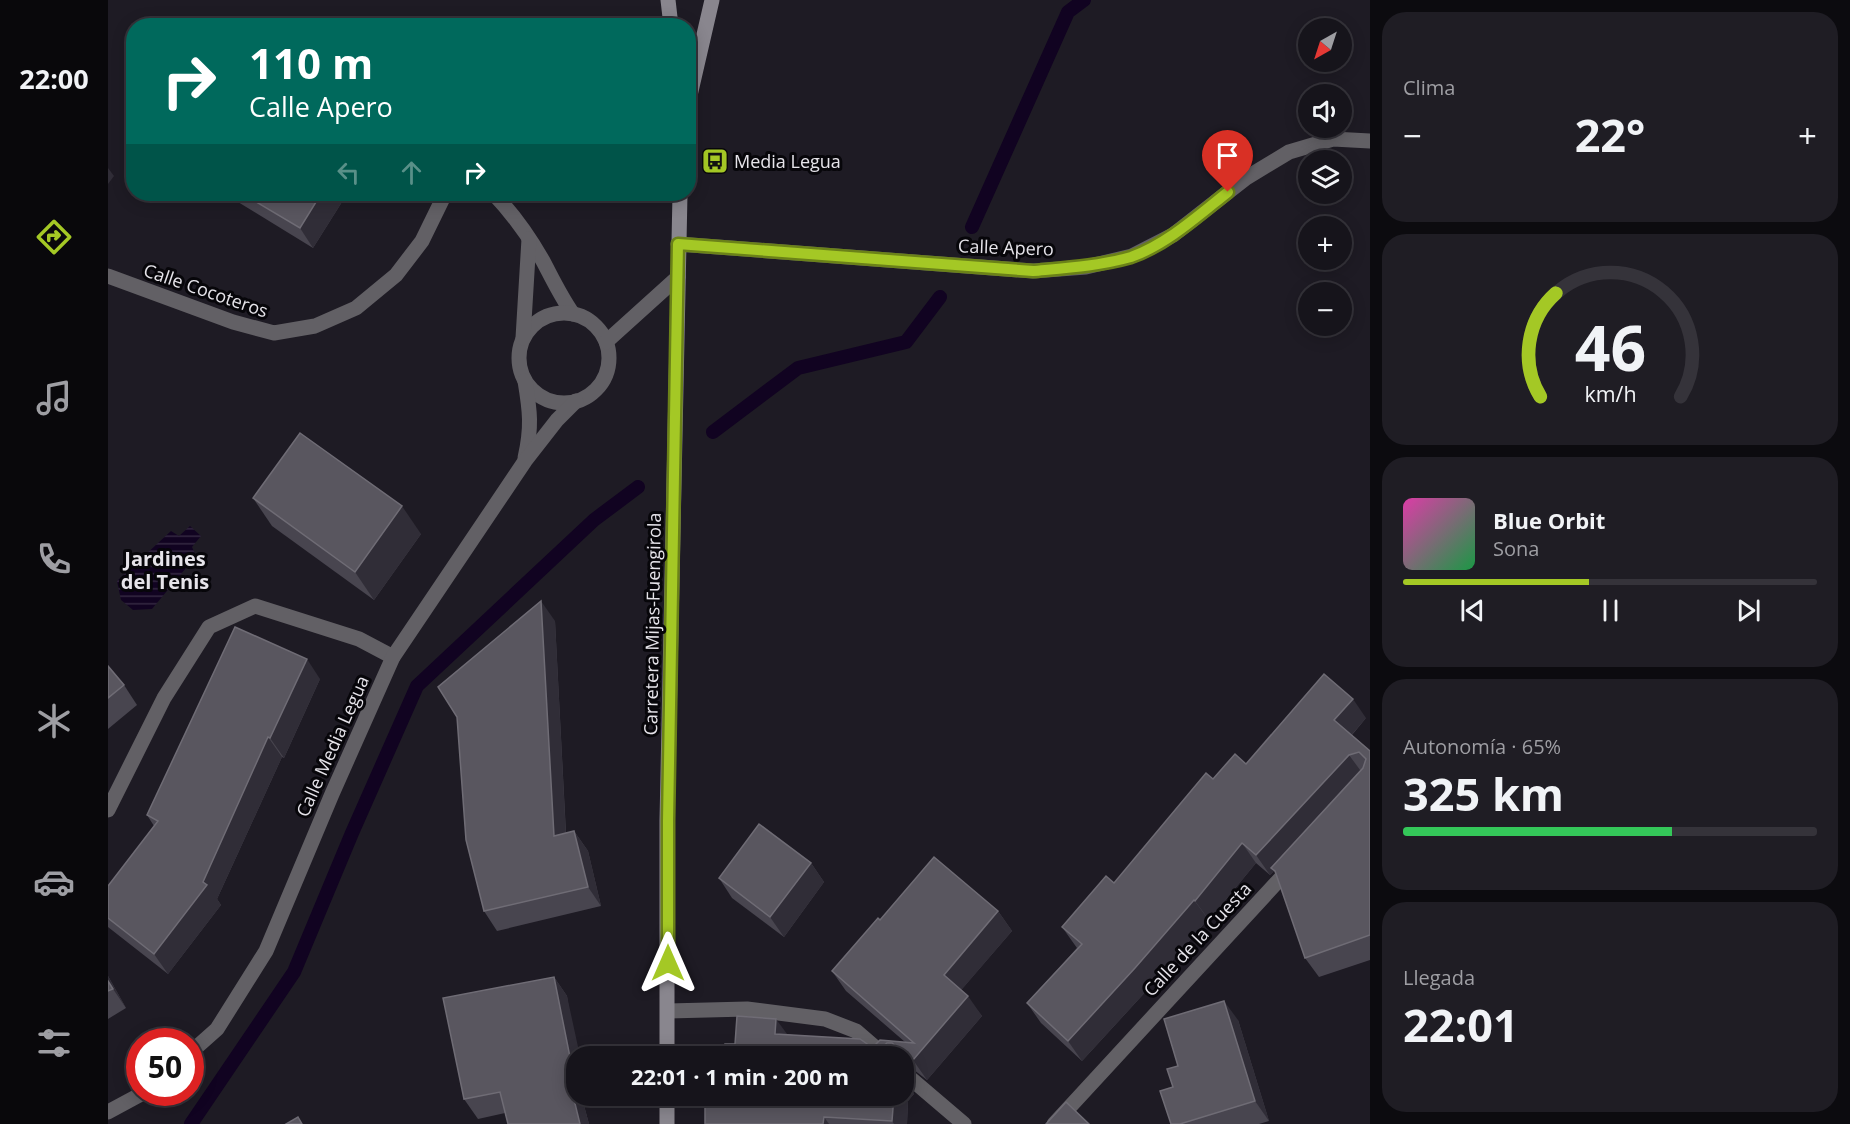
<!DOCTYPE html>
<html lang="es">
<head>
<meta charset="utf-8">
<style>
  :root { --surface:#16141b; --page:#1f1d24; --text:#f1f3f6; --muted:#9e9ea3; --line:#35333a; --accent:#a4c825 }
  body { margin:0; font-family:"Open Sans",sans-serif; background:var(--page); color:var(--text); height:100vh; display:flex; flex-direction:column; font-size:22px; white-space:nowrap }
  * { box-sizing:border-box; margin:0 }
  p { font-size:20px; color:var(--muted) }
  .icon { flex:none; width:33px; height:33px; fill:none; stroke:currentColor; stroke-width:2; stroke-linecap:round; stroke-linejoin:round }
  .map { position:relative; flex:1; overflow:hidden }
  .side { display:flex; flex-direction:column; gap:12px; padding:12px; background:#0c0b0f; width:480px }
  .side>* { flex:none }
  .hud { position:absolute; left:18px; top:18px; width:570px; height:183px; border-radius:24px; box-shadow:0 3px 15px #0003,0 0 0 2px var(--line); background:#00695c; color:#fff; overflow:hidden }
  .needle { width:39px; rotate:219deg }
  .controls { position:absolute; left:1190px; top:18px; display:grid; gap:12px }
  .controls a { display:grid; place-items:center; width:54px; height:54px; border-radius:50%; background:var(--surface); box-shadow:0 3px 15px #0003,0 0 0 2px var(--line); font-size:30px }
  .speed { position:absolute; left:18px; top:1028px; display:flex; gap:12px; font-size:30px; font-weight:700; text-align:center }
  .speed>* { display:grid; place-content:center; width:78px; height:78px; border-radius:50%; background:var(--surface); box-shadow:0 3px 15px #0003,0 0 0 2px var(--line); line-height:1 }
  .speed .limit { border:9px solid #d22; background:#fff; color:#111 }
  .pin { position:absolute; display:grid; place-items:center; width:51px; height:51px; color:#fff; margin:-62px -26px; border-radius:50% 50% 50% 0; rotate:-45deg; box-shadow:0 0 6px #0007 }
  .pin .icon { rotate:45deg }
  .me { position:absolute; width:66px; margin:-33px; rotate:0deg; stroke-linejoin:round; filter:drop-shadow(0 0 4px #0008) }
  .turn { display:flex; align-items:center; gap:21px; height:126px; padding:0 24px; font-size:27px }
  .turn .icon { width:78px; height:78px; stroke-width:2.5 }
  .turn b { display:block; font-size:42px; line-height:51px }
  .lanes { display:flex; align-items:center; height:57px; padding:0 24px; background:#0003; justify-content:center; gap:30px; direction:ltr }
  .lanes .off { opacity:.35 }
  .big { font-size:45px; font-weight:700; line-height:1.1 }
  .side .card { flex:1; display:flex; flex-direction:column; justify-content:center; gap:9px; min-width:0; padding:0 21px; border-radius:24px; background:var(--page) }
  .side .dial { align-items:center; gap:0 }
  .dial svg { height:156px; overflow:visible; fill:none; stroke:var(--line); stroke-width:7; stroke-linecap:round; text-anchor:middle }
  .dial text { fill:var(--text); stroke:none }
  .song { display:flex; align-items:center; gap:18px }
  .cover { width:72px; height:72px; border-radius:9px; background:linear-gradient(135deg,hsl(320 70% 55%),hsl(140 70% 35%)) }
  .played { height:6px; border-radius:3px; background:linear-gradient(90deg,var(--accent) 45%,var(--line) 45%) }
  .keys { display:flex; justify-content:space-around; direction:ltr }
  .heat { display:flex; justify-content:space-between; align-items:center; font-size:33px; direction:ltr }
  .charge { height:9px; border-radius:4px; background:linear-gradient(90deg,#34c759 65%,var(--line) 0) }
  .trip { position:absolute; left:458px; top:1046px; width:348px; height:60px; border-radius:24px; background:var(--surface); box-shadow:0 3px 15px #0003,0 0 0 2px var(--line); font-weight:700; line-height:60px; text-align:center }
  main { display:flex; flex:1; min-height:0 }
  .tab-bar { display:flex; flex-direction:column; width:108px; justify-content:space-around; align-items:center; background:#09080b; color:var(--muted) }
  .tab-bar .icon { width:42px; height:42px }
  .tab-bar .selected { color:var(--accent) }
  .tab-bar b { font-size:27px; color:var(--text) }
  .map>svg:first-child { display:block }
  .water { fill:url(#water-rules) }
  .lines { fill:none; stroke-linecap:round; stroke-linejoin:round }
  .stream { stroke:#110321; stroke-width:14 }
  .service { stroke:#626065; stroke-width:15 }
  .minor { stroke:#626065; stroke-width:15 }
  .secondary { stroke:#89868e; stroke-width:15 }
  .wall { fill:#48454f }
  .shaded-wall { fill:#302d37 }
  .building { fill:#59565f; stroke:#6f6c75; stroke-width:1.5 }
  .route-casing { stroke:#6b8218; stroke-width:15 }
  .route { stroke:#a4c825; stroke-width:10 }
  .labels { text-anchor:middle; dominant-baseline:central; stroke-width:6; stroke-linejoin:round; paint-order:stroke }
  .poi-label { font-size:18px; fill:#e6e4ea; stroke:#07060a; text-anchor:start }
  .street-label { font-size:18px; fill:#e6e4ea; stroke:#07060a }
  .neighbourhood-label { font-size:20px; font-weight:bold; fill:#e6e4ea; stroke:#07060a }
</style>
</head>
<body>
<main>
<nav class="tab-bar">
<b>22:00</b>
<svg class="icon selected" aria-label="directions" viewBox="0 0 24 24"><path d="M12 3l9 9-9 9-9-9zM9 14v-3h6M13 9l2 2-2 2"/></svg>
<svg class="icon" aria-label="music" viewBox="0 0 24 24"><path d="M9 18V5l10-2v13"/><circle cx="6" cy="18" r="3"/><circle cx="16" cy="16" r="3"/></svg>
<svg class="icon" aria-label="phone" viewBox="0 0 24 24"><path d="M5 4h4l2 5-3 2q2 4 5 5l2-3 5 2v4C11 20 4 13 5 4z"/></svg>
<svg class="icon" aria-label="climate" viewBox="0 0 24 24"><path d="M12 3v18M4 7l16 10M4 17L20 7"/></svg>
<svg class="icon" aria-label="car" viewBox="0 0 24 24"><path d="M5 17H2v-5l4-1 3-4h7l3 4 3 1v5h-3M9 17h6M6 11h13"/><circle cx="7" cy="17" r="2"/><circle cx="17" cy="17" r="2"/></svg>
<svg class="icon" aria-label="filters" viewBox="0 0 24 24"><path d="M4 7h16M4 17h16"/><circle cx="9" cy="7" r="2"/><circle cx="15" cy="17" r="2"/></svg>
</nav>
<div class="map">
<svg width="1262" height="1124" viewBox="0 0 1262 1124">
  <defs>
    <pattern id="water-rules" width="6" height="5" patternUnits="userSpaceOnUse" patternTransform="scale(1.5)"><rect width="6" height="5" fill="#110321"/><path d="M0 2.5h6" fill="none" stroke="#342841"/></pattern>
  </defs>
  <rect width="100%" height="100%" fill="#1e1b24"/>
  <!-- water -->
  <polygon class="water" points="82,526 93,536 84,547 88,556 44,609 25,610 13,600 9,581 63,531 71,536"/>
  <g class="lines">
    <!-- stream -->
    <g class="stream">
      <polyline points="864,227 960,12 976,0"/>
      <polyline points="605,432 690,368 798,342 832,297"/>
      <polyline points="83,1124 186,972 244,833 309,686 486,520 530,487"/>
    </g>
    <!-- service -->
    <polyline class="service" points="0,810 56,698 101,627 147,606 251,639 285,657"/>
    <!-- minor -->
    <g class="minor">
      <path d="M386 194C404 213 422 238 435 261 445 280 453 297 465 314"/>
      <polyline points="570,244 925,271 978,267 1024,256 1065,235 1138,178 1181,152 1225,139 1262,141"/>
      <polyline points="0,276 125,322 166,333 207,326 248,308 288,275 314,241 337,194"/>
      <circle cx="456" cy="358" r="45"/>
      <polyline points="415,338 421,239"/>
      <polyline points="498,342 570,277"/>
      <path d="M417 381C422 411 424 427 417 458"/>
      <polyline points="560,1011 639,1009 717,1019 748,1031 777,1056"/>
      <polyline points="82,1053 109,1029 158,951 224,794 285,657 417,461 449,420 468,401"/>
      <polyline points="795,1072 856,1124"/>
      <polyline points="0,1112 37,1092"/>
      <polyline points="946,1124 1183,867"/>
    </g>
    <!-- secondary -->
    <g class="secondary">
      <polyline points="560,0 563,26"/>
      <polyline points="580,104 604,0"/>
      <polyline points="559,1056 559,821 572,194"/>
      <polyline points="559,1124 559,1095"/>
    </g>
  </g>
  <!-- wall -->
  <g class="wall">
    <polygon points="117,194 239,194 205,248"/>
    <polygon points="145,498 313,534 266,600 164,526"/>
    <polygon points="447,621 458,833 466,831 480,851 493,906 389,931 376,911"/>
    <polygon points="0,666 16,685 29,705 0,729"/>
    <polygon points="212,679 176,758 174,757 109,899 113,905 60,974 0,927 0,886 46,826 39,815"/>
    <polygon points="1258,718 1244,735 1262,751 1262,960 1211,977 1197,958 1169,876 1166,871 1162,875 1148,863 1101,920 1100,919 1041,988 974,1061 933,1023 919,1003 969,948 954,927 1006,883 1105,779 1138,764"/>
    <polygon points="703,863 716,882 676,937 624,898 611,878"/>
    <polygon points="890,911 904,931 853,990 874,1016 819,1080 797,1063 795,1063 795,1056 617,1056 627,1044 679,1034 762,1046 767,1045 772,1040 797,1042 738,991 724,971"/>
    <polygon points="0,976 18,1008 0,1019"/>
    <polygon points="446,977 459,996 468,1056 468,1095 480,1095 480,1097 474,1098 481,1124 400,1124 397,1113 370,1119 356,1099"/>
    <polygon points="1130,1020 1161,1121 1151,1124 1063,1124 1065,1087 1070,1066"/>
    <polygon points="795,1078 806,1094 800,1101 799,1124 597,1124 614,1098 795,1095"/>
  </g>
  <!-- shaded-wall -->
  <g class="shaded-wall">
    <polygon points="0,168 6,176 0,184"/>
    <polygon points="213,194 239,194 205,248 192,228"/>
    <polygon points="294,506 313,534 266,600 247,572"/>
    <polygon points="433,601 447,621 459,856 446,836"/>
    <polygon points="199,659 212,679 176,758 162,738"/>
    <polygon points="1245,699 1258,718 1240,739 1226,720"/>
    <polygon points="160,737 174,757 109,899 113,905 60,974 46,954 95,882"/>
    <polygon points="1241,755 1255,774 1163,868 1166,871 1162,875 1148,855"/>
    <polygon points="466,831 480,851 493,906 480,887"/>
    <polygon points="1134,843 1148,863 1101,920 1087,901"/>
    <polygon points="703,863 716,882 676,937 662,917"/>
    <polygon points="1086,900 1100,919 1041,988 974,1061 960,1041"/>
    <polygon points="890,911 904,931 849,995 836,975"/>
    <polygon points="0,976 18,1008 5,989 0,981"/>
    <polygon points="446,977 459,996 472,1056 468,1056 468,1080 466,1077"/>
    <polygon points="860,996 874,1016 819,1080 805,1060"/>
    <polygon points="1116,1001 1130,1020 1161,1121 1147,1101"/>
    <polygon points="668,1019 682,1038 667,1034"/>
    <polygon points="774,1047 780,1056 772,1056"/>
    <polygon points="795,1078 806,1094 800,1101 799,1124 786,1124 784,1121 786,1095 795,1095"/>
    <polygon points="461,1079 468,1089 468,1095 472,1095 474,1098 481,1124 472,1124"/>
    <polygon points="716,1117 721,1124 715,1124"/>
  </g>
  <!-- building -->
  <g class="building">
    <polygon points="135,194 213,194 192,228"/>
    <polygon points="192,433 294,506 247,572 145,498"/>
    <polygon points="433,601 446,836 466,831 480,887 376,911 358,840 349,717 330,687"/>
    <polygon points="127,627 199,659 162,738 160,737 95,882 99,885 46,954 0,918 0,886 50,821 39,815"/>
    <polygon points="0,666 16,685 0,698"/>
    <polygon points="1216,674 1245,699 1226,720 1262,751 1262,935 1197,958 1167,871 1163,868 1255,768 1258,759 1251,752 1241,755 1148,855 1134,843 1087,901 1086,900 1027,968 960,1041 919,1003 974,944 954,927 998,876 1006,883 1098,773 1105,779 1127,754 1138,764"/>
    <polygon points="651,824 703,863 662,917 611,878"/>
    <polygon points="826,857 890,911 836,975 860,996 805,1060 784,1043 779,1043 774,1047 772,1056 617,1056 617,1044 627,1044 629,1016 668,1019 667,1034 752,1039 762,1046 767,1045 772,1040 806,1043 724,971 770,918 772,920"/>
    <polygon points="446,977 466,1077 461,1079 472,1124 400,1124 392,1092 356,1099 335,998"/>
    <polygon points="0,981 5,989 0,991"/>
    <polygon points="1116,1001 1147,1101 1072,1124 1063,1124 1052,1091 1065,1087 1059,1069 1070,1066 1056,1019"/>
    <polygon points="614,1095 786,1095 784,1121 716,1117 715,1124 597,1124 597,1098 614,1098"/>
    <polygon points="958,1102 981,1124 938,1124"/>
    <polygon points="190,1117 194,1124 178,1124"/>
  </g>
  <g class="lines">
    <defs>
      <path id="route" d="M560 963V821L570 244 925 271C958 268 991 266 1023 257 1058 245 1091 215 1120 192"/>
    </defs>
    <!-- route casing -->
    <use href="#route" class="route-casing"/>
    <!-- route -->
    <use href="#route" class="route"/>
  </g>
  <!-- icons -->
  <defs>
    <symbol id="bus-square" viewBox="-11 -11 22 22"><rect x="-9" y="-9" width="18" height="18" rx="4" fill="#a4c825" stroke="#07060a"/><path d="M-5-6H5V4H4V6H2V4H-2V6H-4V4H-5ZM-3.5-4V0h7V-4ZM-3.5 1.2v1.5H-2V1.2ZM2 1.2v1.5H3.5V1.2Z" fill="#111"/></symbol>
  </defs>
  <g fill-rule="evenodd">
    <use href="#bus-square" x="592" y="146" width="30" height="30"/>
  </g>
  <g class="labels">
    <!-- poi labels -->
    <g class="poi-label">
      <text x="626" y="161">Media Legua</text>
    </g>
    <!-- street labels -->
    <g class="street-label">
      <text transform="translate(898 247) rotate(2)">Calle Apero</text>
      <text transform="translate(98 290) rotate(19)">Calle Cocoteros</text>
      <text transform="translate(544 624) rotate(-89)">Carretera Mijas-Fuengirola</text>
      <text transform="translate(224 746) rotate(-66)">Calle Media Legua</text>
      <text transform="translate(1089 939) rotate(-47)">Calle de la Cuesta</text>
    </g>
    <!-- neighbourhood labels -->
    <g class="neighbourhood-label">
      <text x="57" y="558">Jardines<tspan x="57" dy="23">del Tenis</tspan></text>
    </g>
  </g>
</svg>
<div class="controls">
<a><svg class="needle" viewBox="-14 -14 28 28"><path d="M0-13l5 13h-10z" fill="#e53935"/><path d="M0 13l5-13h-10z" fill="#9e9ea3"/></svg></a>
<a><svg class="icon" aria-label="sound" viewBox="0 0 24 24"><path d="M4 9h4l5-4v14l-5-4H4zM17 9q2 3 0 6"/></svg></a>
<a><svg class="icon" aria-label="layers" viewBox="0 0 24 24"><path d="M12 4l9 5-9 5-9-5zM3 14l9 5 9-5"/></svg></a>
<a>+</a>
<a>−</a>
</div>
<div class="speed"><div class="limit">50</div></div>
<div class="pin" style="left:1120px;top:192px;background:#d93025"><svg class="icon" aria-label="arrive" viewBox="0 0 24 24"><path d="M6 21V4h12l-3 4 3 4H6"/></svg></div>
<svg class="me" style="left:560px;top:963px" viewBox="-20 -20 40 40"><path d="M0-17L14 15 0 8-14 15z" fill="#a4c825" stroke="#fff" stroke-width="4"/></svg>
<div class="trip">22:01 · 1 min · 200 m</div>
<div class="hud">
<div class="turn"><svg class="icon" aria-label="right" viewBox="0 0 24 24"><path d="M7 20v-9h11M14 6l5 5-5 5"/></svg><div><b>110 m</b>Calle Apero</div></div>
<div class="lanes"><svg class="icon off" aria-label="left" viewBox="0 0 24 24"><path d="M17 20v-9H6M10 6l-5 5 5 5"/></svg><svg class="icon off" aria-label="ahead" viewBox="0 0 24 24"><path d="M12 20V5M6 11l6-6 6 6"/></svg><svg class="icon" aria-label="right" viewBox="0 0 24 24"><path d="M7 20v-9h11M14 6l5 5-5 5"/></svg></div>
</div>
</div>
<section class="side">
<div class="card"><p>Clima</p>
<div class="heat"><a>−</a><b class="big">22°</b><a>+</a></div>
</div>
<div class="card dial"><svg viewBox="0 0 100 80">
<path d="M14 69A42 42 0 1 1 86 69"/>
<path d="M14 69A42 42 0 0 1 22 16" stroke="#a4c825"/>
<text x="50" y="56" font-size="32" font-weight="700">46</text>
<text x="50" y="72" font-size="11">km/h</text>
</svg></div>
<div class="card">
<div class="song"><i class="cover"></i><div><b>Blue Orbit</b><p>Sona</p></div></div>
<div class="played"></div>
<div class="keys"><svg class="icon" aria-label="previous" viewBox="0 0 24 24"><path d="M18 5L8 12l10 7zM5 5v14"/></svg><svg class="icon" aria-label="pause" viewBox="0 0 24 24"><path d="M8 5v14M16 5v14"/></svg><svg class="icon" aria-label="next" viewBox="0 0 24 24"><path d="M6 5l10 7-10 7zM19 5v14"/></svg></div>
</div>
<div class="card"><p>Autonomía · 65%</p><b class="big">325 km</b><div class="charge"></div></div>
<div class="card"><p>Llegada</p><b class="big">22:01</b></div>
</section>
</main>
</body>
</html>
